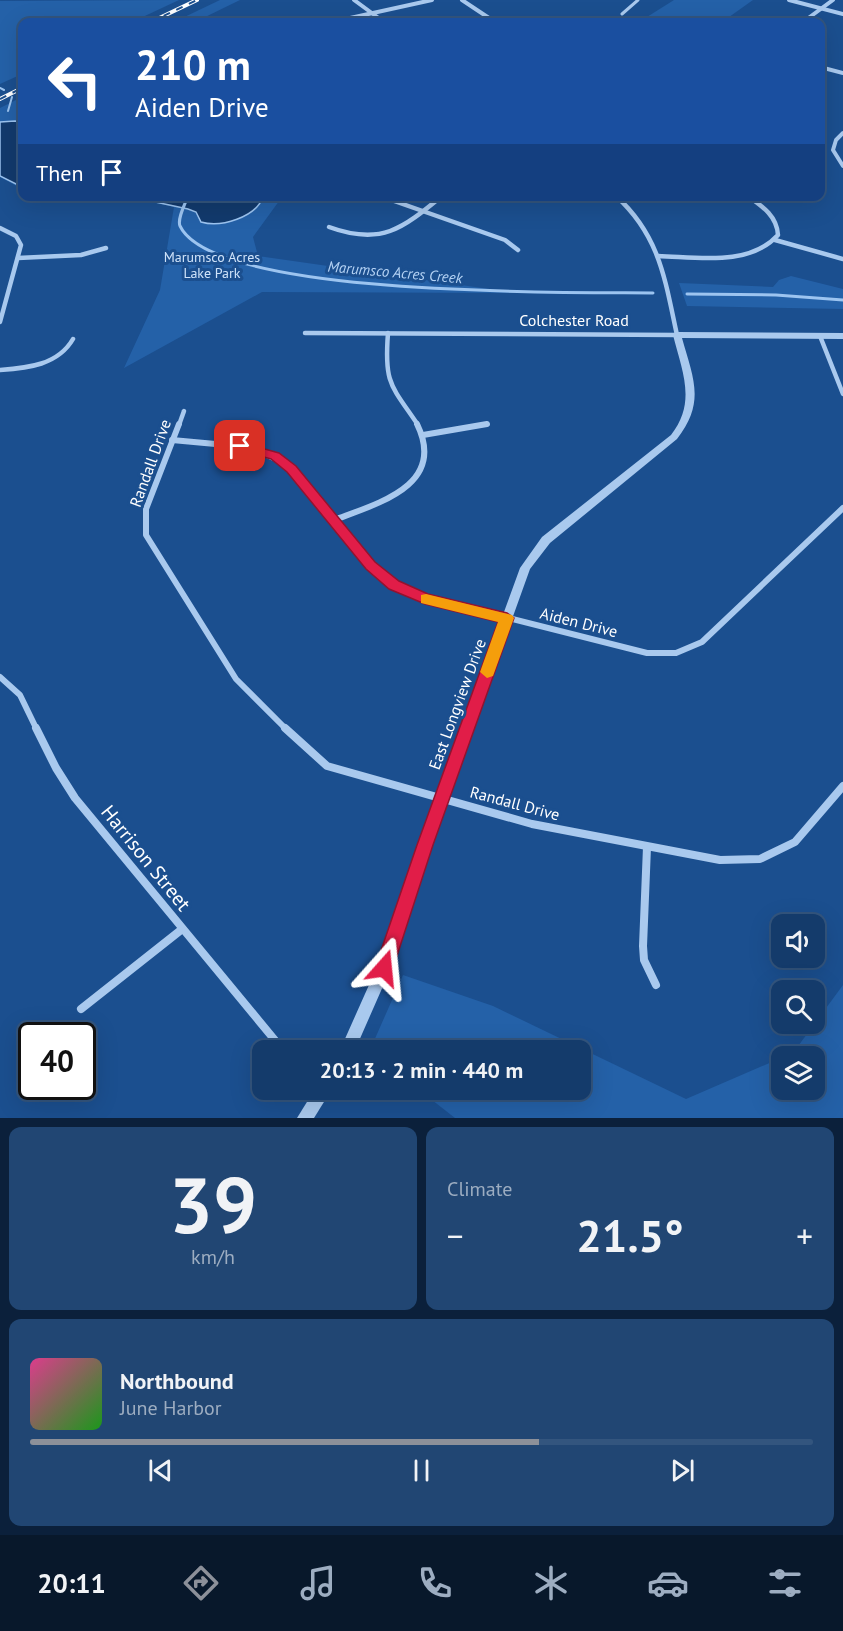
<!DOCTYPE html>
<html lang="en">
<head>
<meta charset="utf-8">
<style>
  :root { --surface:#143b6b; --page:#214673; --text:#f1f3f6; --muted:#9dadc1; --line:#33557e; --accent:#8c9099 }
  body { margin:0; font-family:"PT Sans",sans-serif; background:var(--page); color:var(--text); height:100vh; display:flex; flex-direction:column; font-size:22px; white-space:nowrap }
  * { box-sizing:border-box; margin:0 }
  p { font-size:20px; color:var(--muted) }
  .icon { flex:none; width:33px; height:33px; fill:none; stroke:currentColor; stroke-width:2; stroke-linecap:round; stroke-linejoin:round }
  .map { position:relative; height:1118px; overflow:hidden }
  .drawer { display:flex; flex-direction:column; gap:9px; padding:9px; background:#0b203b; flex:1 }
  .drawer>* { flex:none }
  .top-card { position:absolute; left:18px; top:18px; width:807px; height:183px; border-radius:12px; box-shadow:0 6px 24px #0002,0 0 0 2px var(--line); background:#1a4fa0; color:#fff; overflow:hidden }
  .controls { position:absolute; left:771px; top:914px; display:grid; gap:12px }
  .controls a { display:grid; place-items:center; width:54px; height:54px; border-radius:12px; background:var(--surface); box-shadow:0 6px 24px #0002,0 0 0 2px var(--line); font-size:30px }
  .speed { position:absolute; left:18px; top:1022px; display:flex; gap:12px; font-size:30px; font-weight:700; text-align:center }
  .speed>* { display:grid; place-content:center; width:78px; height:78px; border-radius:50%; background:var(--surface); box-shadow:0 6px 24px #0002,0 0 0 2px var(--line); line-height:1 }
  .speed .limit { border:3px solid #111; border-radius:9px; background:#fff; color:#111 }
  .pin { position:absolute; display:grid; place-items:center; width:51px; height:51px; color:#fff; margin:-26px; border-radius:12px; box-shadow:0 3px 9px #0006 }
  .me { position:absolute; width:66px; margin:-33px; rotate:18deg; stroke-linejoin:round; filter:drop-shadow(0 0 4px #0008) }
  .turn { display:flex; align-items:center; gap:21px; height:126px; padding:0 18px; font-size:27px }
  .turn .icon { width:78px; height:78px; stroke-width:2.5 }
  .turn b { display:block; font-size:42px; line-height:51px }
  .then { display:flex; align-items:center; height:57px; padding:0 18px; background:#0003; gap:12px; font-size:22px }
  .big { font-size:45px; font-weight:700; line-height:1.1 }
  .drawer .tile { flex:1; display:flex; flex-direction:column; justify-content:center; gap:9px; min-width:0; padding:0 21px; border-radius:12px; background:var(--page) }
  .drawer .dial { align-items:center; gap:0 }
  .dial b { font-size:78px; line-height:1 }
  .song { display:flex; align-items:center; gap:18px }
  .cover { width:72px; height:72px; border-radius:9px; background:linear-gradient(135deg,hsl(330 70% 55%),hsl(120 70% 35%)) }
  .played { height:6px; border-radius:3px; background:linear-gradient(90deg,var(--accent) 65%,var(--line) 65%) }
  .keys { display:flex; justify-content:space-around; direction:ltr }
  .heat { display:flex; justify-content:space-between; align-items:center; font-size:33px; direction:ltr }
  .drawer .tiles { flex:1; display:grid; gap:9px; grid-template-columns:1fr 1fr }
  .tile:last-child { grid-column:span 2 }
  .trip { position:absolute; left:252px; top:1040px; width:339px; height:60px; border-radius:12px; background:var(--surface); box-shadow:0 6px 24px #0002,0 0 0 2px var(--line); font-weight:700; line-height:60px; text-align:center }
  .tab-bar { display:flex; height:96px; justify-content:space-around; align-items:center; background:#08182b; color:var(--muted) }
  .tab-bar .icon { width:42px; height:42px }
  .tab-bar .selected { color:var(--accent) }
  .tab-bar b { font-size:27px; color:var(--text) }
  .map>svg:first-child { display:block }
  .green { fill:#2461a8 }
  .water { fill:#123a6d; stroke:#9cc4f0; stroke-width:1.5 }
  .lines { fill:none; stroke-linecap:round; stroke-linejoin:round }
  .stream-far1 { stroke:#9cc4f0; stroke-width:2 }
  .stream { stroke:#9cc4f0; stroke-width:3 }
  .pedestrian { stroke:#a9c9ee; stroke-width:3 }
  .minor-far3 { stroke:#a9c9ee; stroke-width:4 }
  .minor-far2 { stroke:#a9c9ee; stroke-width:4.5 }
  .minor-far1 { stroke:#a9c9ee; stroke-width:6 }
  .minor { stroke:#a9c9ee; stroke-width:8 }
  .tertiary { fill:#a9c9ee; fill-rule:evenodd }
  .rail-casing { stroke:#fff; stroke-width:4 }
  .rail { stroke:#1b4f8f; stroke-width:2; stroke-dasharray:7; stroke-linecap:butt }
  .route { fill:#e11d48; stroke:#92132f; stroke-width:1.5 }
  .slow { fill:#f59e0b }
  .labels { text-anchor:middle; dominant-baseline:central; stroke-width:6; stroke-linejoin:round; paint-order:stroke }
  .far-park-label { font-size:14px; fill:#cfe3fa; stroke:#1b4f8f }
  .far-water-label { font-size:15px; font-style:italic; fill:#b5d3f5; stroke:#1b4f8f }
  .street-label { font-size:16px; fill:#fff; stroke:#1b4f8f }
  .near-street-label { font-size:20px; fill:#fff; stroke:#1b4f8f }
</style>
</head>
<body>
<div class="map">
<svg width="843" height="1118" viewBox="0 0 843 1118">
  <rect width="100%" height="100%" fill="#1b4f8f"/>
  <!-- green -->
  <g class="green">
    <polygon points="179,0 132,22 22,22 22,74 0,84 0,1"/>
    <polygon points="220,0 240,0 195,22 174,22"/>
    <polygon points="674,0 753,0 722,22 639,22"/>
    <polygon points="22,97 22,189 0,177 0,108"/>
    <polygon points="131,197 282,197 253,237 258,256 517,293 262,292 124,368 160,290 174,207"/>
    <polygon points="791,276 843,289 843,309 687,306 679,283 773,287 779,280"/>
    <polygon points="403,975 493,1006 686,1099 781,1058 782,1089 814,1089 814,1056 786,1056 793,1053 843,985 843,1118 455,1118 418,1089 580,1089 580,1050 370,1050"/>
  </g>
  <!-- water -->
  <g class="water">
    <polygon points="15,121 22,122 22,187 0,176 0,122"/>
    <path d="M49 197H263C256 217 221 228 201 222L196 212 188 209 132 197H112L87 202Z"/>
  </g>
  <g class="lines">
    <!-- stream-far1 -->
    <g class="stream-far1">
      <polyline points="0,88 4,90"/>
      <polyline points="8,111 12,97"/>
    </g>
    <!-- stream -->
    <g class="stream">
      <path d="M188 196C185 204 177 219 180 226 215 298 574 292 653 293"/>
      <polyline points="687,294 776,295 843,300"/>
    </g>
    <!-- pedestrian -->
    <polyline class="pedestrian" points="622,14 638,0"/>
    <!-- minor-far3 -->
    <g class="minor-far3">
      <polyline points="354,0 384,22"/>
      <polyline points="462,0 495,22"/>
      <polyline points="789,0 843,14"/>
      <polyline points="266,19 270,22"/>
      <polyline points="332,22 432,0"/>
      <polyline points="803,22 833,0"/>
      <polyline points="820,67 843,73"/>
      <polyline points="843,133 836,140 833,150 843,166"/>
    </g>
    <!-- minor-far2 -->
    <g class="minor-far2">
      <polyline points="380,196 505,240 518,250"/>
      <path d="M329 227C381 246 402 229 442 196"/>
      <polyline points="0,228 16,236 21,245 0,322"/>
      <polyline points="775,240 843,259"/>
      <path d="M658 256C697 257 749 267 778 235 777 216 762 206 748 196"/>
      <polyline points="18,258 81,255 106,248"/>
      <path d="M305 333 677 335C665 280 660 236 616 196"/>
      <path d="M388 333C384 384 391 385 418 425"/>
      <polyline points="820,336 843,394"/>
      <path d="M0 370C28 368 58 365 73 339"/>
      <polyline points="179,425 184,411"/>
      <polyline points="481,425 487,424"/>
    </g>
    <!-- minor-far1 -->
    <g class="minor-far1">
      <polyline points="179,424 146,509 146,535 236,679 287,730"/>
      <polyline points="423,435 487,424"/>
      <polyline points="172,440 248,447 283,462 371,565 394,585 409,593 647,653 676,653 702,642 843,508"/>
      <path d="M334 520C379 503 447 485 417 424"/>
      <polyline points="0,677 20,695 37,730"/>
    </g>
    <!-- minor -->
    <g class="minor">
      <polyline points="36,728 56,768 75,798 283,1050"/>
      <polyline points="285,728 327,766 532,824 720,860 760,859 795,842 843,786"/>
      <polyline points="647,847 643,946 644,960 656,985"/>
      <polyline points="81,1009 181,930"/>
    </g>
    <!-- tertiary -->
    <g class="tertiary">
      <path d="M677 332 843 333V339L682 338C693 378 706 402 677 439L550 543 530 569 431 845 391 968 355 1050H340L377 967 419 845 520 568 542 537 671 435C697 402 682 371 673 335Z"/>
      <polygon points="315,1089 332,1089 314,1118 297,1118"/>
    </g>
    <defs>
      <g id="rail">
        <polyline points="151,22 197,0"/>
        <polyline points="0,99 22,88"/>
      </g>
    </defs>
    <!-- rail casing -->
    <use href="#rail" class="rail-casing"/>
    <!-- rail -->
    <use href="#rail" class="rail"/>
  </g>
  <!-- route -->
  <polygon class="route" points="240,442 279,453 296,466 375,562 399,581 428,594 507,613 514,618 433,845 393,968 391,975 384,977 378,975 375,968 417,845 498,622 425,604 389,589 366,569 287,472 271,459 235,449 235,443"/>
  <!-- slow -->
  <polygon class="slow" points="426,594 512,615 514,618 493,676 487,678 480,672 498,622 421,603 421,595"/>
  <g class="labels">
    <!-- far-park labels -->
    <g class="far-park-label">
      <text x="212" y="257">Marumsco Acres<tspan x="212" dy="16">Lake Park</tspan></text>
    </g>
    <!-- far-water labels -->
    <g class="far-water-label">
      <text transform="translate(395 272) rotate(5)">Marumsco Acres Creek</text>
    </g>
    <!-- street labels -->
    <g class="street-label">
      <text x="574" y="320">Colchester Road</text>
      <text transform="translate(150 463) rotate(-70)">Randall Drive</text>
      <text transform="translate(579 622) rotate(14)">Aiden Drive</text>
      <text transform="translate(457 704) rotate(-70)">East Longview Drive</text>
      <text transform="translate(515 803) rotate(15)">Randall Drive</text>
    </g>
    <!-- near-street labels -->
    <g class="near-street-label">
      <text transform="translate(146 858) rotate(51)">Harrison Street</text>
    </g>
  </g>
</svg>
<div class="controls">
<a><svg class="icon" aria-label="sound" viewBox="0 0 24 24"><path d="M4 9h4l5-4v14l-5-4H4zM17 9q2 3 0 6"/></svg></a>
<a><svg class="icon" aria-label="search" viewBox="0 0 24 24"><circle cx="10" cy="10" r="6"/><path d="M15 15l6 6"/></svg></a>
<a><svg class="icon" aria-label="layers" viewBox="0 0 24 24"><path d="M12 4l9 5-9 5-9-5zM3 14l9 5 9-5"/></svg></a>
</div>
<div class="speed"><div class="limit">40</div></div>
<div class="pin" style="left:240px;top:446px;background:#d93025"><svg class="icon" aria-label="arrive" viewBox="0 0 24 24"><path d="M6 21V4h12l-3 4 3 4H6"/></svg></div>
<svg class="me" style="left:384px;top:968px" viewBox="-20 -20 40 40"><path d="M0-17L14 15 0 8-14 15z" fill="#e11d48" stroke="#fff" stroke-width="4"/></svg>
<div class="trip">20:13 · 2 min · 440 m</div>
<div class="top-card">
<div class="turn"><svg class="icon" aria-label="left" viewBox="0 0 24 24"><path d="M17 20v-9H6M10 6l-5 5 5 5"/></svg><div><b>210 m</b>Aiden Drive</div></div>
<div class="then">Then<svg class="icon" aria-label="arrive" viewBox="0 0 24 24"><path d="M6 21V4h12l-3 4 3 4H6"/></svg></div>
</div>
</div>
<section class="drawer">
<div class="tiles">
<div class="tile dial"><b>39</b><p>km/h</p></div>
<div class="tile"><p>Climate</p>
<div class="heat"><a>−</a><b class="big">21.5°</b><a>+</a></div>
</div>
<div class="tile">
<div class="song"><i class="cover"></i><div><b>Northbound</b><p>June Harbor</p></div></div>
<div class="played"></div>
<div class="keys"><svg class="icon" aria-label="previous" viewBox="0 0 24 24"><path d="M18 5L8 12l10 7zM5 5v14"/></svg><svg class="icon" aria-label="pause" viewBox="0 0 24 24"><path d="M8 5v14M16 5v14"/></svg><svg class="icon" aria-label="next" viewBox="0 0 24 24"><path d="M6 5l10 7-10 7zM19 5v14"/></svg></div>
</div>
</div>
</section>
<nav class="tab-bar">
<b>20:11</b>
<svg class="icon selected" aria-label="directions" viewBox="0 0 24 24"><path d="M12 3l9 9-9 9-9-9zM9 14v-3h6M13 9l2 2-2 2"/></svg>
<svg class="icon" aria-label="music" viewBox="0 0 24 24"><path d="M9 18V5l10-2v13"/><circle cx="6" cy="18" r="3"/><circle cx="16" cy="16" r="3"/></svg>
<svg class="icon" aria-label="phone" viewBox="0 0 24 24"><path d="M5 4h4l2 5-3 2q2 4 5 5l2-3 5 2v4C11 20 4 13 5 4z"/></svg>
<svg class="icon" aria-label="climate" viewBox="0 0 24 24"><path d="M12 3v18M4 7l16 10M4 17L20 7"/></svg>
<svg class="icon" aria-label="car" viewBox="0 0 24 24"><path d="M5 17H2v-5l4-1 3-4h7l3 4 3 1v5h-3M9 17h6M6 11h13"/><circle cx="7" cy="17" r="2"/><circle cx="17" cy="17" r="2"/></svg>
<svg class="icon" aria-label="filters" viewBox="0 0 24 24"><path d="M4 7h16M4 17h16"/><circle cx="9" cy="7" r="2"/><circle cx="15" cy="17" r="2"/></svg>
</nav>
</body>
</html>
